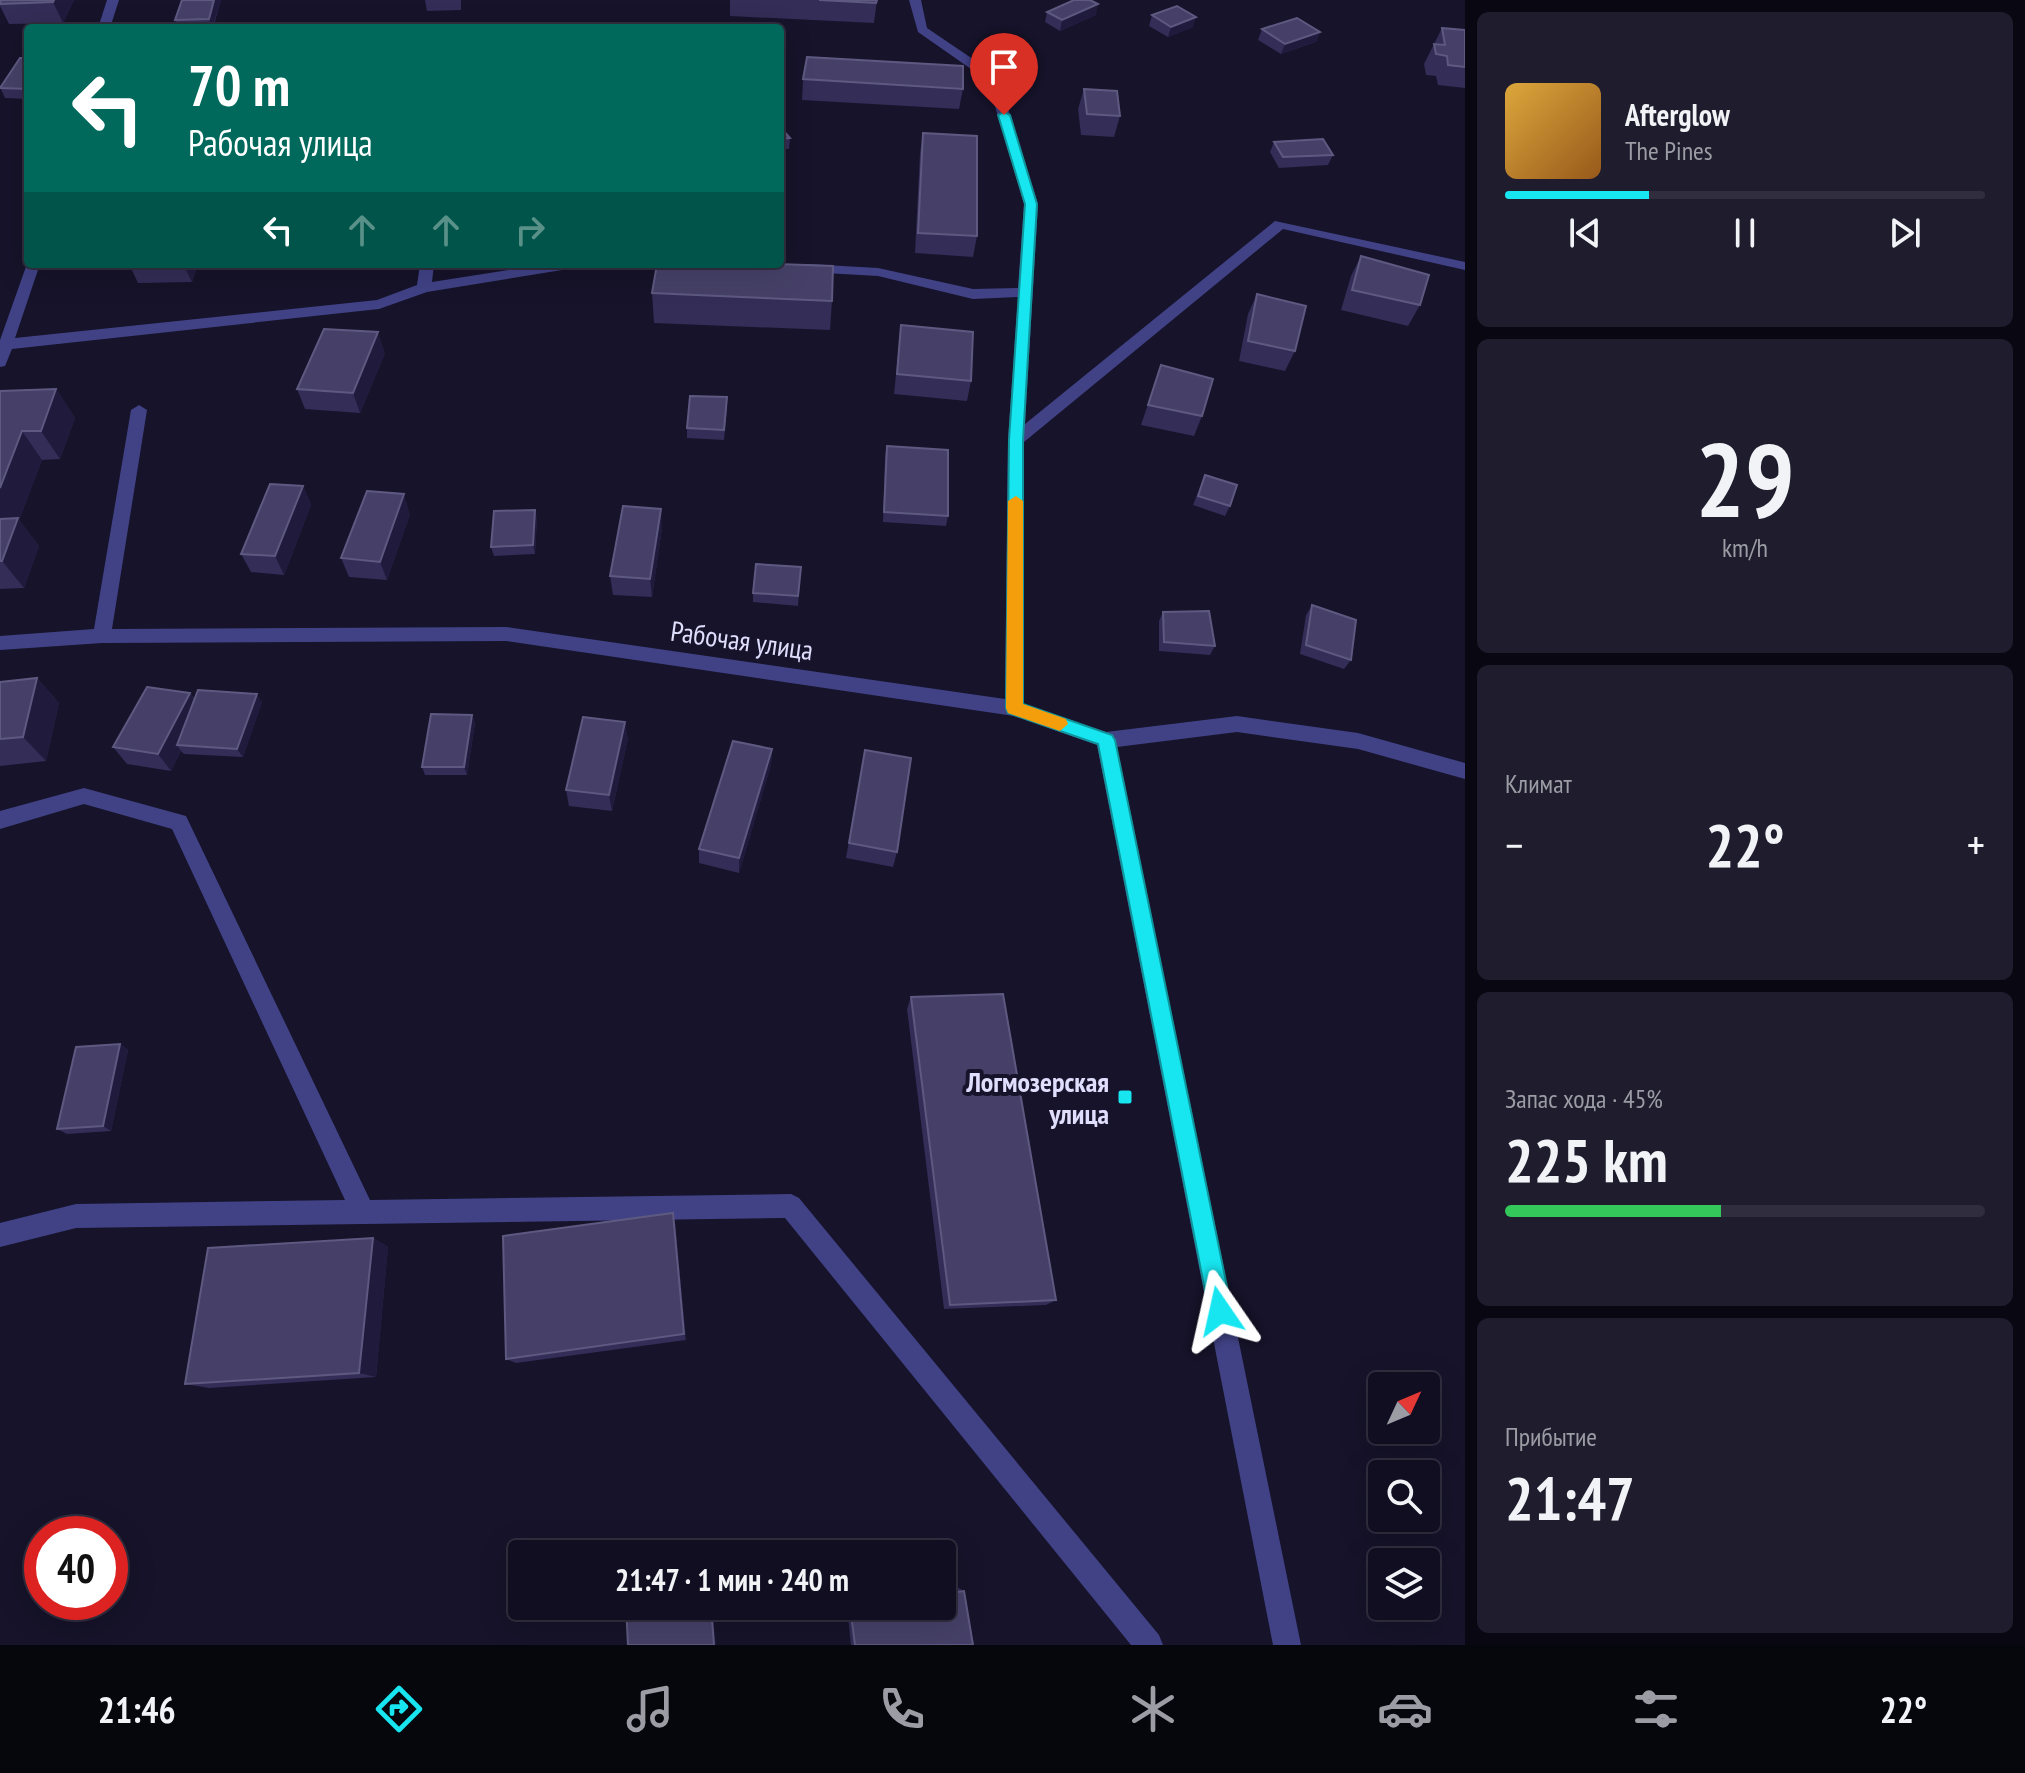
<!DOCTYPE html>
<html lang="ru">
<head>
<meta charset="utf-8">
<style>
  :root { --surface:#100e20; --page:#1e1c2d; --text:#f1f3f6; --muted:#9c9ca5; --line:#302e3e; --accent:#17e6f0 }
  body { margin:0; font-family:"PT Sans Narrow",sans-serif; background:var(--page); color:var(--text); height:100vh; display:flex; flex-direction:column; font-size:30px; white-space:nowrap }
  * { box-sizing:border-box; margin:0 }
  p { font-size:26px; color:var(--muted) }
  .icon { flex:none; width:44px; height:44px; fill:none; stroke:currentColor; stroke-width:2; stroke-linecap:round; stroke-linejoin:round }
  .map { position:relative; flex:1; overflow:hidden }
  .details { display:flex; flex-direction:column; gap:12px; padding:12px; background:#090812; width:560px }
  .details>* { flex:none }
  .banner { position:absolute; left:24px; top:24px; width:760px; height:244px; border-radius:8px; box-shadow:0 8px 32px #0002,0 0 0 2px var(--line); background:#00695c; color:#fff; overflow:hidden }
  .needle { width:52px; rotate:46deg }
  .tools { position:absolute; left:1368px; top:1372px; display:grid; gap:16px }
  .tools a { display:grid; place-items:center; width:72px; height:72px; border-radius:8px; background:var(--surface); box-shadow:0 8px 32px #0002,0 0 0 2px var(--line); font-size:40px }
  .speed { position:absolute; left:24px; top:1516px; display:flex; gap:16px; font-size:40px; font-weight:700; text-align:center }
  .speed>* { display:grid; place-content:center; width:104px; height:104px; border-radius:50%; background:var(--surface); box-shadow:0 8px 32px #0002,0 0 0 2px var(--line); line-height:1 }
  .speed .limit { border:12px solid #d22; background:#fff; color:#111 }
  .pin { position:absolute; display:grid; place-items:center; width:68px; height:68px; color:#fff; margin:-82px -34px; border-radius:50% 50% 50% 0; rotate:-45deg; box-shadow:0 0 8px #0007 }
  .pin .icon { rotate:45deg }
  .me { position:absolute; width:88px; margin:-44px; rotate:349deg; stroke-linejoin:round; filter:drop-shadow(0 0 6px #0008) }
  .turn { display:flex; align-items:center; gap:28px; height:168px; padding:0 32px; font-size:36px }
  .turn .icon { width:104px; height:104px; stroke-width:2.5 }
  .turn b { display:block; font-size:56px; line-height:68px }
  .lanes { display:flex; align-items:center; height:76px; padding:0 32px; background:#0003; justify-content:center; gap:40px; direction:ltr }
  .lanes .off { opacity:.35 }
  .big { font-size:60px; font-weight:600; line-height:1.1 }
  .details .widget { flex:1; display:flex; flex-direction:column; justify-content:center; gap:12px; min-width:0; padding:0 28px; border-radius:12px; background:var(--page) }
  .details .dial { align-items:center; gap:0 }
  .dial b { font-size:104px; line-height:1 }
  .song { display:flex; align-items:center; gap:24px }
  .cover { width:96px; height:96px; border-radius:12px; background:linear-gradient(135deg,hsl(40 70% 55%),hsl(30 70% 35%)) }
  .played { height:8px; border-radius:4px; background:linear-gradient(90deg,var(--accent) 30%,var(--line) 30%) }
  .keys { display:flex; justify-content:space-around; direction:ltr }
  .heat { display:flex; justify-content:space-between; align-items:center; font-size:44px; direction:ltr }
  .charge { height:12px; border-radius:6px; background:linear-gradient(90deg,#34c759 45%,var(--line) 0) }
  .trip { position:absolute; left:508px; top:1540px; width:448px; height:80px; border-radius:8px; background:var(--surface); box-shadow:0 8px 32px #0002,0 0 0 2px var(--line); font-weight:600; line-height:80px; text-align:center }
  .tab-bar { display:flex; height:128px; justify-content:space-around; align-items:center; background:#06060d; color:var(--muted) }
  .tab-bar .icon { width:56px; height:56px }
  .tab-bar .selected { color:var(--accent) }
  .tab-bar b { font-size:36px; color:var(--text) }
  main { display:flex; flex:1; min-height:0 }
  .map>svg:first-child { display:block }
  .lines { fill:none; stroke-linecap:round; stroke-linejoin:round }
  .minor { fill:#414286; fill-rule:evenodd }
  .wall { fill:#332d57 }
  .shaded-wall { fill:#201b3d }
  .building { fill:#464068; stroke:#5e5980; stroke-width:2 }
  .route { fill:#17e6f0; stroke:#0f969c; stroke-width:2 }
  .slow { fill:#f59e0b }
  .poi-dot { fill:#17e6f0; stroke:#16132a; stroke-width:3 }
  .labels { text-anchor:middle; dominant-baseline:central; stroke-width:8; stroke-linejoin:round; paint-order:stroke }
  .street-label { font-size:28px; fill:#e0defd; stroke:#16132a }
  .poi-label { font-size:28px; font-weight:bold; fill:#e0defd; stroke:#16132a; text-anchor:end }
</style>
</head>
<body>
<main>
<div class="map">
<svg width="1465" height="1645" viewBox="0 0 1465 1645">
  <rect width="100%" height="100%" fill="#16132a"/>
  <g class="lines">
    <!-- minor -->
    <g class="minor">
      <polygon points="107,0 119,0 110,28 98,28"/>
      <polygon points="909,0 921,0 927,28 989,70 1001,86 1038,204 1025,424 1275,221 1465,262 1465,270 1283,229 1024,442 1023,704 1106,732 1237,716 1358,733 1465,763 1465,779 1358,749 1237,732 1117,747 1301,1645 1273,1645 1097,745 1014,716 506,641 102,643 0,650 0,636 94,629 131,410 139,405 147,410 112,629 506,627 1005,699 1008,440 1018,297 973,299 878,276 807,272 800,268 807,264 878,268 973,289 1018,288 1024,204 989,86 981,76 918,32"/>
      <polygon points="28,261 28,264 40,264 15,338 377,300 417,285 420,264 434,264 432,282 547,264 638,264 631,268 562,270 427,292 379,309 12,349 5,366 0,367 0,340"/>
      <polygon points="84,788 186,816 370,1200 791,1194 799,1198 1159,1635 1163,1645 1131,1645 785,1218 76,1228 0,1247 0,1223 76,1204 345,1200 172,829 84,804 0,829 0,811"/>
    </g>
  </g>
  <!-- wall -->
  <g class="wall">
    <polygon points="74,0 63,23 9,24 0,6 0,4"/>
    <polygon points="221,0 213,28 178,28 175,20"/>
    <polygon points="425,0 461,0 461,10 427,11"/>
    <polygon points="730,0 877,0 874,23 730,16"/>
    <polygon points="1047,12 1096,15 1060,31 1045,22"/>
    <polygon points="1152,15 1193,27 1168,37 1149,26"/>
    <polygon points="1442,28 1465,30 1465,88 1438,85 1436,76 1426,75 1424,64"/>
    <polygon points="1262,29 1320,32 1316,42 1281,54 1258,40"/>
    <polygon points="28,58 28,99 5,98 0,87"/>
    <polygon points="803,79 963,89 959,109 802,100"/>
    <polygon points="1084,89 1120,116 1114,137 1081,135 1078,109"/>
    <polygon points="780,127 790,138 789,149 780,149"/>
    <polygon points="923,133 977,236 973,257 915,253 920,153"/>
    <polygon points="1274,142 1333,155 1328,165 1279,168 1270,152"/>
    <polygon points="1361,256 1420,305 1408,326 1341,310 1351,276"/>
    <polygon points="129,264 198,264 192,282 138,283"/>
    <polygon points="652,293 832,301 830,330 654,323"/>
    <polygon points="1257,294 1295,351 1285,371 1239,361 1248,314"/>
    <polygon points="901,325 971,381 967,401 894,394"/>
    <polygon points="385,353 360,413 305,409 297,389"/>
    <polygon points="1161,365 1202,416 1194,436 1141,425"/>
    <polygon points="56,389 75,418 60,459 42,460 19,520 39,546 24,588 0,589 0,391"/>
    <polygon points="727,407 724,440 687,438 687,428"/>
    <polygon points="887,446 948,516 946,526 883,522 885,456"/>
    <polygon points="1205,475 1230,506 1225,516 1193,505"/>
    <polygon points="303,486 311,505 284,575 251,572 241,554"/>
    <polygon points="535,510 537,519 535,554 494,556 491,547"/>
    <polygon points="410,514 387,580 349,577 341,558"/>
    <polygon points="662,528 652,597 613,595 610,576"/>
    <polygon points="801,567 798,606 753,602 753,593"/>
    <polygon points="1312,605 1351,660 1344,669 1300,654 1306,615"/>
    <polygon points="1163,612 1215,646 1210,655 1159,651 1159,621"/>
    <polygon points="37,678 59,703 46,761 0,766 0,682"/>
    <polygon points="190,693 195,699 262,702 243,757 184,754 181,751 171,771 127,764 113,747"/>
    <polygon points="472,715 475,723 467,775 425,775 422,767"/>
    <polygon points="628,738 612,811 569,806 566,790"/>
    <polygon points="772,749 771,765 739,873 699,863 699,849"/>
    <polygon points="865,750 897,852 893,867 846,858"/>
    <polygon points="911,997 1056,1300 1046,1305 944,1309 907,1009"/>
    <polygon points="120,1044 128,1050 111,1131 67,1134 57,1129"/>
    <polygon points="675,1223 686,1340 516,1363 506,1359"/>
    <polygon points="373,1238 388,1247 376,1377 209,1388 185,1384"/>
    <polygon points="957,1587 964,1591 973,1645 851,1645 847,1606 942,1606 942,1589"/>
  </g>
  <!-- shaded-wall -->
  <g class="shaded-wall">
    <polygon points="54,0 74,0 63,23 53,2"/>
    <polygon points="214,0 221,0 212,28 209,19"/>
    <polygon points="1098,4 1096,15 1060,31 1062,20"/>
    <polygon points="1196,17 1193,27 1168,37 1171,27"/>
    <polygon points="1320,32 1316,42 1281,54 1285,44"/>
    <polygon points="183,264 198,264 192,282"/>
    <polygon points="378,332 385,353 360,413 353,393"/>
    <polygon points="56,389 75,418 60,459 41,431"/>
    <polygon points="22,431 42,460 19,520 39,546 24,588 2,561 0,535 0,488"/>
    <polygon points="303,486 311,505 284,575 275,556"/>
    <polygon points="404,494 410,514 387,580 380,562"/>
    <polygon points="661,509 662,528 652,597 650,579"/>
    <polygon points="535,510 537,519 535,554 533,545"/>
    <polygon points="37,678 59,703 46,761 23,737"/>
    <polygon points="190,693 202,710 177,745 181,751 171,771 158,754"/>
    <polygon points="257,694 262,702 243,757 237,749"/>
    <polygon points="472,715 475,723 467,775 464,767"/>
    <polygon points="625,722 628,738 612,811 609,795"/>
    <polygon points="772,749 771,765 739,873 739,858"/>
    <polygon points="120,1044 128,1050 111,1131 103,1126"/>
    <polygon points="673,1213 675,1223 686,1340 684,1334"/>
    <polygon points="373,1238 388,1247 376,1377 359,1373"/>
    <polygon points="711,1606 712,1606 716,1645 714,1645"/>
  </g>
  <!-- building -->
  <g class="building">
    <polygon points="1,0 54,0 53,2 0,4"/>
    <polygon points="182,0 214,0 209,19 175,20"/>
    <polygon points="819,0 877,0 876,3"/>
    <polygon points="1074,0 1090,0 1098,4 1062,20 1047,12"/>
    <polygon points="1177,6 1196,17 1171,27 1152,15"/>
    <polygon points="1297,18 1320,32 1285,44 1262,29"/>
    <polygon points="1442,28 1465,30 1465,67 1448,65 1447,56 1436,54 1434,44 1445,45"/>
    <polygon points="807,57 963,66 963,89 803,79"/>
    <polygon points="20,58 28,58 28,89 0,88"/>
    <polygon points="1084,89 1117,91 1120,116 1087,114"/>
    <polygon points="780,127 790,138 780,139"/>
    <polygon points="923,133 977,136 977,236 918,233"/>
    <polygon points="1323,139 1333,155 1283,157 1274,142"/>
    <polygon points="1361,256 1429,275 1420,305 1352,290"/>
    <polygon points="657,264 778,264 833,266 832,301 652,293"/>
    <polygon points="1257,294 1306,306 1295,351 1248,341"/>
    <polygon points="901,325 973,332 971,381 897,374"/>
    <polygon points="324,329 378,332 353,393 297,389"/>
    <polygon points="1161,365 1213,379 1202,416 1148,405"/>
    <polygon points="56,389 41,431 22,431 0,488 0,391"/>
    <polygon points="690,396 727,397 724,430 687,428"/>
    <polygon points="887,446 948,450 948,516 884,512"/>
    <polygon points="1205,475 1237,485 1230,506 1198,496"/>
    <polygon points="270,484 303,486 275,556 241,554"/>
    <polygon points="367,491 404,494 380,562 341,558"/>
    <polygon points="623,506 661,509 650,579 610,576"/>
    <polygon points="535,510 533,545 491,547 494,511"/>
    <polygon points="18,518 2,561 0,561 0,519"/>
    <polygon points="756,564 801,567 798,596 753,593"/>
    <polygon points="1312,605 1356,620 1351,660 1306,645"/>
    <polygon points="1209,611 1215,646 1164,642 1163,612"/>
    <polygon points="37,678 23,737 0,739 0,682"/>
    <polygon points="147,687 190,693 158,754 113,747"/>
    <polygon points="198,690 257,694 237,749 177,745"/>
    <polygon points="431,714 472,715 464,767 422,767"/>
    <polygon points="583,717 625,722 609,795 566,790"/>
    <polygon points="733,741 772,749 739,858 699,849"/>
    <polygon points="865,750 911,758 897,852 849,843"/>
    <polygon points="1003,994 1056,1300 950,1305 911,997"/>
    <polygon points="120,1044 103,1126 57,1129 76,1047"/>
    <polygon points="673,1213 684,1334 506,1359 503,1236"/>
    <polygon points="373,1238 359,1373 185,1384 208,1248"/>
    <polygon points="964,1591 973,1645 855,1645 850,1606 942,1606 942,1594"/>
    <polygon points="626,1606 711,1606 714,1645 628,1645"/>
  </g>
  <!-- route -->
  <polygon class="route" points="1004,112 1010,115 1037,204 1023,440 1023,704 1112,735 1115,740 1232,1311 1228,1319 1220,1322 1212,1319 1209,1311 1098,744 1008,713 1006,708 1009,440 1025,204 998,115"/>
  <!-- slow -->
  <polygon class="slow" points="1016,496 1023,501 1023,704 1066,719 1068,724 1060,731 1008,713 1006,708 1008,501"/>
  <!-- markers -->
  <rect class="poi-dot" x="1117" y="1089" width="16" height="16" rx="4"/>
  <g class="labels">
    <!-- street labels -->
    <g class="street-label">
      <text transform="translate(742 640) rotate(8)">Рабочая улица</text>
    </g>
    <!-- poi labels -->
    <g class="poi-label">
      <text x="1109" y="1081">Логмозерская<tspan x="1109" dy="32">улица</tspan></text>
    </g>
  </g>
</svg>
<div class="tools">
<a><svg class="needle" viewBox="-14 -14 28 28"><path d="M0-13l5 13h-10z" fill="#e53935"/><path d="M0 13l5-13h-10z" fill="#9c9ca5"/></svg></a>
<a><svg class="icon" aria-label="search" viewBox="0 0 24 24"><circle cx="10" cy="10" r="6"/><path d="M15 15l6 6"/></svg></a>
<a><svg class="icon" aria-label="layers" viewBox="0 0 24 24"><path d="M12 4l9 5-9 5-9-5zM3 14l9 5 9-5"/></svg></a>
</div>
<div class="speed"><div class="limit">40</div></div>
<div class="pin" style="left:1004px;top:115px;background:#d93025"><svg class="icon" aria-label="arrive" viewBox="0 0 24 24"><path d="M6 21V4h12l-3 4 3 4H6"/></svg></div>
<svg class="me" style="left:1220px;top:1311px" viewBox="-20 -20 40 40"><path d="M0-17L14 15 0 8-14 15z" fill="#17e6f0" stroke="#fff" stroke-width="4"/></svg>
<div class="trip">21:47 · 1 мин · 240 m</div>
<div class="banner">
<div class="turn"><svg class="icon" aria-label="left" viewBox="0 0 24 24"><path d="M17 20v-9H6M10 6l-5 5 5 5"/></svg><div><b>70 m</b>Рабочая улица</div></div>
<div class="lanes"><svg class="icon" aria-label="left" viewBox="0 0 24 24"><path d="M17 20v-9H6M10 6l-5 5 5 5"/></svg><svg class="icon off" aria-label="ahead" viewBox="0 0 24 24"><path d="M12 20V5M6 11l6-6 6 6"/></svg><svg class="icon off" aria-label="ahead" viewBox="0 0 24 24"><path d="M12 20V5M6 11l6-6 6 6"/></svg><svg class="icon off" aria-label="right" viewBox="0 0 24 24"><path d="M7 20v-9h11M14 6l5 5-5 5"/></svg></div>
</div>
</div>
<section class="details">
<div class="widget">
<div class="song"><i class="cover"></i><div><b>Afterglow</b><p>The Pines</p></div></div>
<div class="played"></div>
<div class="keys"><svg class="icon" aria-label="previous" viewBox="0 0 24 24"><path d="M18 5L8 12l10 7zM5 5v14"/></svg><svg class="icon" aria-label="pause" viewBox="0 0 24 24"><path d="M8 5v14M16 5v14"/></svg><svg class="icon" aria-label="next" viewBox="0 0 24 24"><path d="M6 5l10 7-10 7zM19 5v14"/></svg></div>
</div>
<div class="widget dial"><b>29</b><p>km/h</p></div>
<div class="widget"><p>Климат</p>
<div class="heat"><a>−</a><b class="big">22°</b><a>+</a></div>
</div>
<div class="widget"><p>Запас хода · 45%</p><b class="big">225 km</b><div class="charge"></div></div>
<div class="widget"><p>Прибытие</p><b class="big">21:47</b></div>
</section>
</main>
<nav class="tab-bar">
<b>21:46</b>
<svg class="icon selected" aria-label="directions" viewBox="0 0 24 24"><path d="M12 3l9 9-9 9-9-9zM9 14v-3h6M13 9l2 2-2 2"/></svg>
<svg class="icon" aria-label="music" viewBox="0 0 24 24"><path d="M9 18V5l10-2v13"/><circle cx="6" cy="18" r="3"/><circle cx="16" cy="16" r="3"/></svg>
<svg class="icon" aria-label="phone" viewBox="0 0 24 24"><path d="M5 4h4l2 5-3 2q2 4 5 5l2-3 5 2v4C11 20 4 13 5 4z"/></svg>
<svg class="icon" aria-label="climate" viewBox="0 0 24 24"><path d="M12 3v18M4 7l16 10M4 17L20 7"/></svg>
<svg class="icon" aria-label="car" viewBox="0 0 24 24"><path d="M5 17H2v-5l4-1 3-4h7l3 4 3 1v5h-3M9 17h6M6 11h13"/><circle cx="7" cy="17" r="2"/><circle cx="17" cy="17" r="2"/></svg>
<svg class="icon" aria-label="filters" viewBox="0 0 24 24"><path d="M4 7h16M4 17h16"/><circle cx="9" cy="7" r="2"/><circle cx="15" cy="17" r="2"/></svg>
<b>22°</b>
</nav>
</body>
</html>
